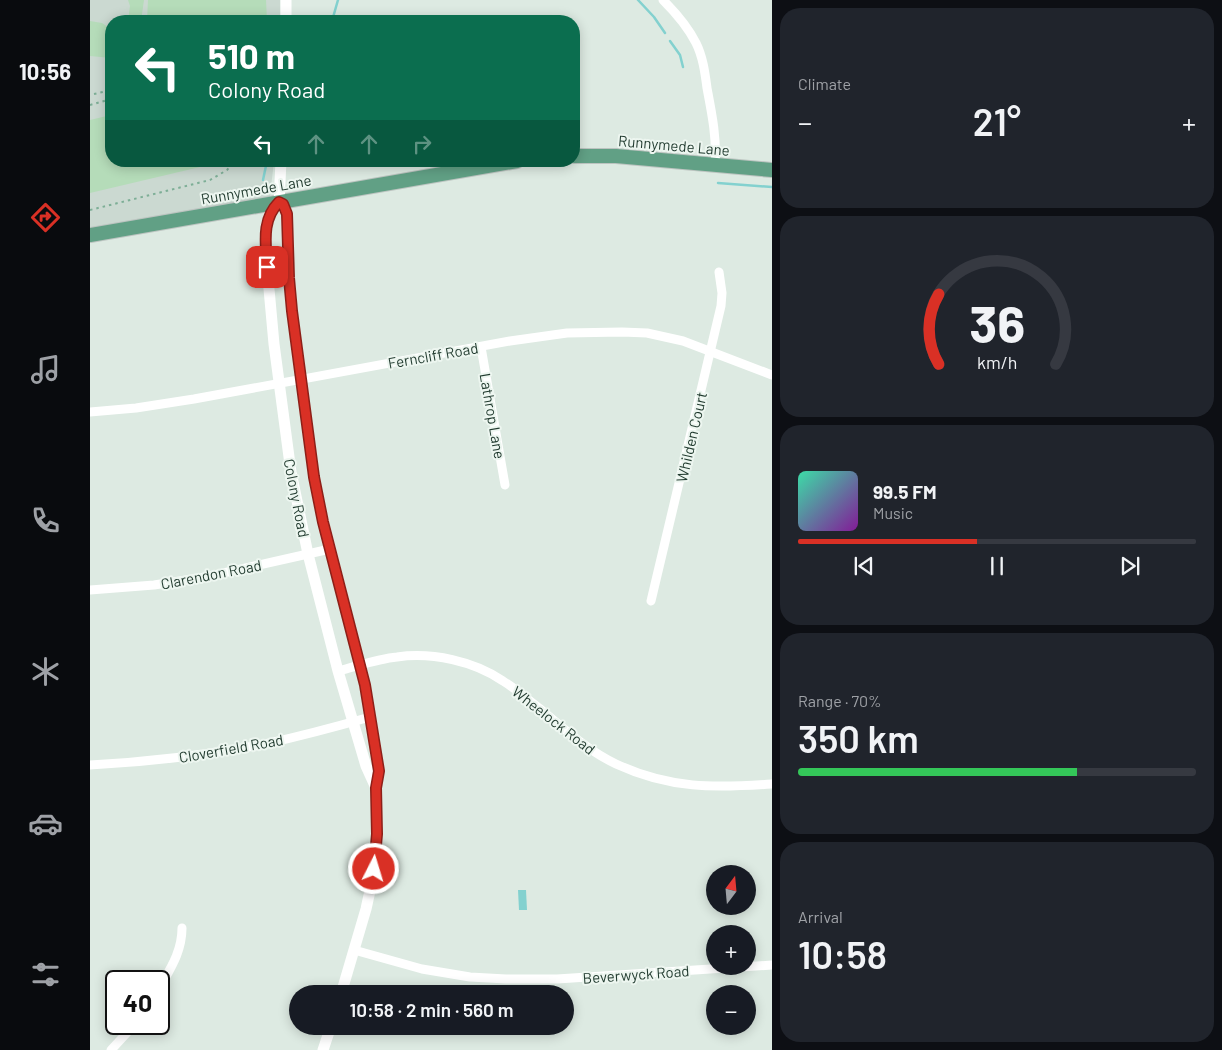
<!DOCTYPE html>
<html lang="en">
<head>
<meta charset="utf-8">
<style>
  :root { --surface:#171b24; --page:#20242c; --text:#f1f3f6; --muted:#9ea1a6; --line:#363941; --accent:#d93025 }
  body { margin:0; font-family:Barlow,sans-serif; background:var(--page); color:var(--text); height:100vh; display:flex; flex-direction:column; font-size:19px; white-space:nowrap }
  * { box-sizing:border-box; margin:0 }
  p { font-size:16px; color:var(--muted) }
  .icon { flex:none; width:28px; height:28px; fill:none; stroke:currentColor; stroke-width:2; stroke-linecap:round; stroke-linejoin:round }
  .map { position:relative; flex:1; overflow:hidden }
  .side { display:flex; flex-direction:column; gap:8px; padding:8px; background:#0d0f14; width:450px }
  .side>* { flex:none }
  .hud { position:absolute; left:15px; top:15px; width:475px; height:152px; border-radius:20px; box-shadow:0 2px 12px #0003; background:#0b6e4f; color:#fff; overflow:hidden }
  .needle { width:32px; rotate:16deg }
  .buttons { position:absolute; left:616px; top:865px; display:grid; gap:10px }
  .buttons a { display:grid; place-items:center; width:50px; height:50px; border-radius:50%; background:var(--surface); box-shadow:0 2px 12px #0003; font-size:25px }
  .speed { position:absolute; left:15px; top:970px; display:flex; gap:10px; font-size:25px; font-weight:700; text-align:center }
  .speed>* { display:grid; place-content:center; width:65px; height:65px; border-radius:50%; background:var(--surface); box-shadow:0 2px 12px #0003; line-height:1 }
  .speed .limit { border:2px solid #111; border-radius:8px; background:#fff; color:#111 }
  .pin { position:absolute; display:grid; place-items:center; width:42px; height:42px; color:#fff; margin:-21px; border-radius:10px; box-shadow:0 2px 8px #0006 }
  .me { position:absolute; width:55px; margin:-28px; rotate:5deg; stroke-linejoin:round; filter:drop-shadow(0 0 4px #0008) }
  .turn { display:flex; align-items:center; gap:18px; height:105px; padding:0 20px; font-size:22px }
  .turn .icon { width:65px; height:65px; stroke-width:2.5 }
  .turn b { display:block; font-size:35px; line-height:42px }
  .lanes { display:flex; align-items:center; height:48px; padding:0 20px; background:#0003; justify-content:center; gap:25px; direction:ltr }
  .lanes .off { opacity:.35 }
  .big { font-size:38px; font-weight:600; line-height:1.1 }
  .side .widget { flex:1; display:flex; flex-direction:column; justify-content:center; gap:8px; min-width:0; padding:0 18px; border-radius:20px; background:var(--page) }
  .side .dial { align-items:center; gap:0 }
  .dial svg { height:130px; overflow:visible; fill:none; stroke:var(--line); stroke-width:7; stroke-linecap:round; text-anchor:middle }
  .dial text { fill:var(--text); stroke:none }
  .song { display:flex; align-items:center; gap:15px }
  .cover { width:60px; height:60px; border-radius:8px; background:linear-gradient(135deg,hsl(160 70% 55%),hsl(290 70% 35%)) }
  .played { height:5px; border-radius:2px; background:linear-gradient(90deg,var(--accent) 45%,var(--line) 45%) }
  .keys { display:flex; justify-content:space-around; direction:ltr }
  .heat { display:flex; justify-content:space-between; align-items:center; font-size:28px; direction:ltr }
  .charge { height:8px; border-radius:4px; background:linear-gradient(90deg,#34c759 70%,var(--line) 0) }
  .trip { position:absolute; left:199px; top:985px; width:285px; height:50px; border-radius:25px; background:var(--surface); box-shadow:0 2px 12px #0003; font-weight:600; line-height:50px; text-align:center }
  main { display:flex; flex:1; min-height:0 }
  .dock { display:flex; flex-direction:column; width:90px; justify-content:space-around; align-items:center; background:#090b0e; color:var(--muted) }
  .dock .icon { width:35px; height:35px }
  .dock .selected { color:var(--accent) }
  .dock b { font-size:22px; color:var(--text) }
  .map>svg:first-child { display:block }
  .built { fill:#cbd9d1 }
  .green { fill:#b5dcb9 }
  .water { fill:#83d1cf }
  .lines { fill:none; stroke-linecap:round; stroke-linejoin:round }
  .stream { stroke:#83d1cf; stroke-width:2.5 }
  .primary-casing { stroke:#bcc4c0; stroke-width:16 }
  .path { stroke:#7dae96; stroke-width:2; stroke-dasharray:2.5 4; stroke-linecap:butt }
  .minor { stroke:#fff; stroke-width:9 }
  .tertiary { stroke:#fff; stroke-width:11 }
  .primary { stroke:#61a085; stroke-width:14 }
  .route-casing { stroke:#8d1f18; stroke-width:12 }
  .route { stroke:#d93025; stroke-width:9 }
  .labels { text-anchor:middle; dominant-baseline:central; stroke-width:4; stroke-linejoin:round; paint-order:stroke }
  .street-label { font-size:15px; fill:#1f392d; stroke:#edf6f0 }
</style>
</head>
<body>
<main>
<nav class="dock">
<b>10:56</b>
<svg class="icon selected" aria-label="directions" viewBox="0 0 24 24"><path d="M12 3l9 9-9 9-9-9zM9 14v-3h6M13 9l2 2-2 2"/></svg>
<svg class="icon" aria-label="music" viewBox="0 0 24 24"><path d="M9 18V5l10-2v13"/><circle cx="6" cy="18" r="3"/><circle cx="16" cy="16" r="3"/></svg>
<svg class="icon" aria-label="phone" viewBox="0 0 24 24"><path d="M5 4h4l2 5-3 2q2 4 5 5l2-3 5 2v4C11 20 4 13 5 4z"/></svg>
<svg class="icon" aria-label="climate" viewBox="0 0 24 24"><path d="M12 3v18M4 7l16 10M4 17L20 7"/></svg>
<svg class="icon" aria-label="car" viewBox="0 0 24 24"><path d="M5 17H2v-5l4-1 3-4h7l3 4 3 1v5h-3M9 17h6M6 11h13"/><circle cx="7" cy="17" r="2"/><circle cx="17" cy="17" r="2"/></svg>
<svg class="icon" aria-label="filters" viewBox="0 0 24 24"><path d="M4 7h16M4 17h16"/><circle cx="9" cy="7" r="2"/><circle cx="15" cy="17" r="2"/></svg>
</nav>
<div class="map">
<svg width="682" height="1050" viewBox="0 0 682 1050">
  <rect width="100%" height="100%" fill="#ddeae2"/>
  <!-- built -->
  <polygon class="built" points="0,0 190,0 190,21 21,21 21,161 184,161 180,196 0,230"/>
  <!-- green -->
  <g class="green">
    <polygon points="38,0 54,0 51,21 38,21 40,6"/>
    <polygon points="58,0 176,0 177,21 57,21"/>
    <polygon points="0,21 12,23 21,29 21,58 0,56"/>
    <polygon points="21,115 21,161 126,161 127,163 0,193 0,120"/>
  </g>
  <!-- water -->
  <polygon class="water" points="428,890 436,890 437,910 429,910"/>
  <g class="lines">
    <!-- stream -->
    <g class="stream">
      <polyline points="548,0 564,17 575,33"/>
      <polyline points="242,21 248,0"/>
      <polyline points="580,41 590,55 593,67"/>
      <polyline points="173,180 177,161"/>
      <polyline points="628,183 682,187"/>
    </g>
    <defs>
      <g id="primary">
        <polyline points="484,156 526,156 682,170"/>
        <polyline points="0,235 427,161"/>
      </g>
    </defs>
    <!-- primary casing -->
    <use href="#primary" class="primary-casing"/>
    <!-- path -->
    <g class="path">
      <polyline points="4,94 21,90"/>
      <polyline points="0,105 21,99"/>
      <polyline points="0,210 120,180 137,170 145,161"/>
    </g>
    <!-- minor -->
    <g class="minor">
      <path d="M573 0C586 13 598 27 606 43 613 57 615 73 617 88 622 114 627 139 625 165"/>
      <polyline points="391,347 415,485"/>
      <polyline points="0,412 46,408 104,399 420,341 477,333 532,332 557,333 593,341 682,375"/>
      <polyline points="0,590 64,585 116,577 240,549"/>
      <polyline points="561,601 631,306 632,293 629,272"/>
      <path d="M248 671C268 666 287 659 307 657 342 652 384 661 413 681 426 689 437 699 449 708 473 728 497 750 526 764 580 789 624 788 682 784"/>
      <path d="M0 765C59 762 118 755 175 744 211 736 245 727 280 717"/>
      <polyline points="264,950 332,969 380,977 416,979 467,979 682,965"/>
      <path d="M69 989C80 969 92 952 92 928"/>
      <polyline points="21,1050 45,1024"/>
    </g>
    <!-- tertiary -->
    <g class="tertiary">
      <polyline points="196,21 196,0"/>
      <polyline points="191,161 189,202 180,213 176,226 177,267 184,344 201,472 218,554 248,671 276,766 286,788"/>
      <polyline points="189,202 193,204 197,214 199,278 202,311 224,477 230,508 275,685 289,771 286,788 287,841 283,877 276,909 251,994"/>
      <polyline points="233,1050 241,1026"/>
    </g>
    <!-- primary -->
    <use href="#primary" class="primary"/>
  </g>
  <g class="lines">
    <defs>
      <path id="route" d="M177 267C176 244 171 220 189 202L193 204 197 214 199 278 202 311 224 477 233 522 275 685 289 771 286 788 287 834 284 869"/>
    </defs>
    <!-- route casing -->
    <use href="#route" class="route-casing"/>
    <!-- route -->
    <use href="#route" class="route"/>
  </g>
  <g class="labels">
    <!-- street labels -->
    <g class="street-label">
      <text transform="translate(584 145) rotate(5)">Runnymede Lane</text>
      <text transform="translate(166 189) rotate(-10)">Runnymede Lane</text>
      <text transform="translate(343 355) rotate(-10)">Ferncliff Road</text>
      <text transform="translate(403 416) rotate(80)">Lathrop Lane</text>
      <text transform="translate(601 437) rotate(-77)">Whilden Court</text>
      <text transform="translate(207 498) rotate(79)">Colony Road</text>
      <text transform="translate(121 574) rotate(-11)">Clarendon Road</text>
      <text transform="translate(464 720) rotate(38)">Wheelock Road</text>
      <text transform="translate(141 748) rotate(-10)">Cloverfield Road</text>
      <text transform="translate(546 974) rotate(-4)">Beverwyck Road</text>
    </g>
  </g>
</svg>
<div class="buttons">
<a><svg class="needle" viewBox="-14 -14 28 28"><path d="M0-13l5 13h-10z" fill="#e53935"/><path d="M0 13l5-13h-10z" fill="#9ea1a6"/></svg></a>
<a>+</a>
<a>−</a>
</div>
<div class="speed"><div class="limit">40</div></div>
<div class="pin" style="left:177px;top:267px;background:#d93025"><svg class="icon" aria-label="arrive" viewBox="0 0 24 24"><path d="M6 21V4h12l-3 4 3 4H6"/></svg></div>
<svg class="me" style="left:284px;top:869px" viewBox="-20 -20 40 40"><circle r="17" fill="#d93025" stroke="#fff" stroke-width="3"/><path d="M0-11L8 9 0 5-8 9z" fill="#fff"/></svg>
<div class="trip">10:58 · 2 min · 560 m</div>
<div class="hud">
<div class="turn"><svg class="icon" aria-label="left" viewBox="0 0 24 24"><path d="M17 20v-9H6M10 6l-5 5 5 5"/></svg><div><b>510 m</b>Colony Road</div></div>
<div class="lanes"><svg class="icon" aria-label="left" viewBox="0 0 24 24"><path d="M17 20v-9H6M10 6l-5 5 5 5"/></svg><svg class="icon off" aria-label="ahead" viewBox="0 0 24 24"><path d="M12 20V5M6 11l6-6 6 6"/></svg><svg class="icon off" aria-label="ahead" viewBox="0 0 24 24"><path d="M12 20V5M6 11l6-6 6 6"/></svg><svg class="icon off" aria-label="right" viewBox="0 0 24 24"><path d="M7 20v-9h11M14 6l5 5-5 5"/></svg></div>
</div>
</div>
<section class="side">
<div class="widget"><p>Climate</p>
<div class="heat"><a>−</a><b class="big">21°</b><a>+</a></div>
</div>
<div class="widget dial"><svg viewBox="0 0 100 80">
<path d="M14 69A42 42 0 1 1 86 69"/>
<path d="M14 69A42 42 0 0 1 14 26" stroke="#d93025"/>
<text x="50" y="56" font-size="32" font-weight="700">36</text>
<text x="50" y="72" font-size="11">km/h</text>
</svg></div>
<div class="widget">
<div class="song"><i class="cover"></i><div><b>99.5 FM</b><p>Music</p></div></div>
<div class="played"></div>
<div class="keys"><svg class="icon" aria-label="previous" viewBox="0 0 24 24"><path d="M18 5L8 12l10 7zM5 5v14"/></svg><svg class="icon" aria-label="pause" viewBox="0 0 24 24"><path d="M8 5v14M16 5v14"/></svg><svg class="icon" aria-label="next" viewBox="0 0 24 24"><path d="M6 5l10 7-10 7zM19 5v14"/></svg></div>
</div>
<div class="widget"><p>Range · 70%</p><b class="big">350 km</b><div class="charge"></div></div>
<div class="widget"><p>Arrival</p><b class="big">10:58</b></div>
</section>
</main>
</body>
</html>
